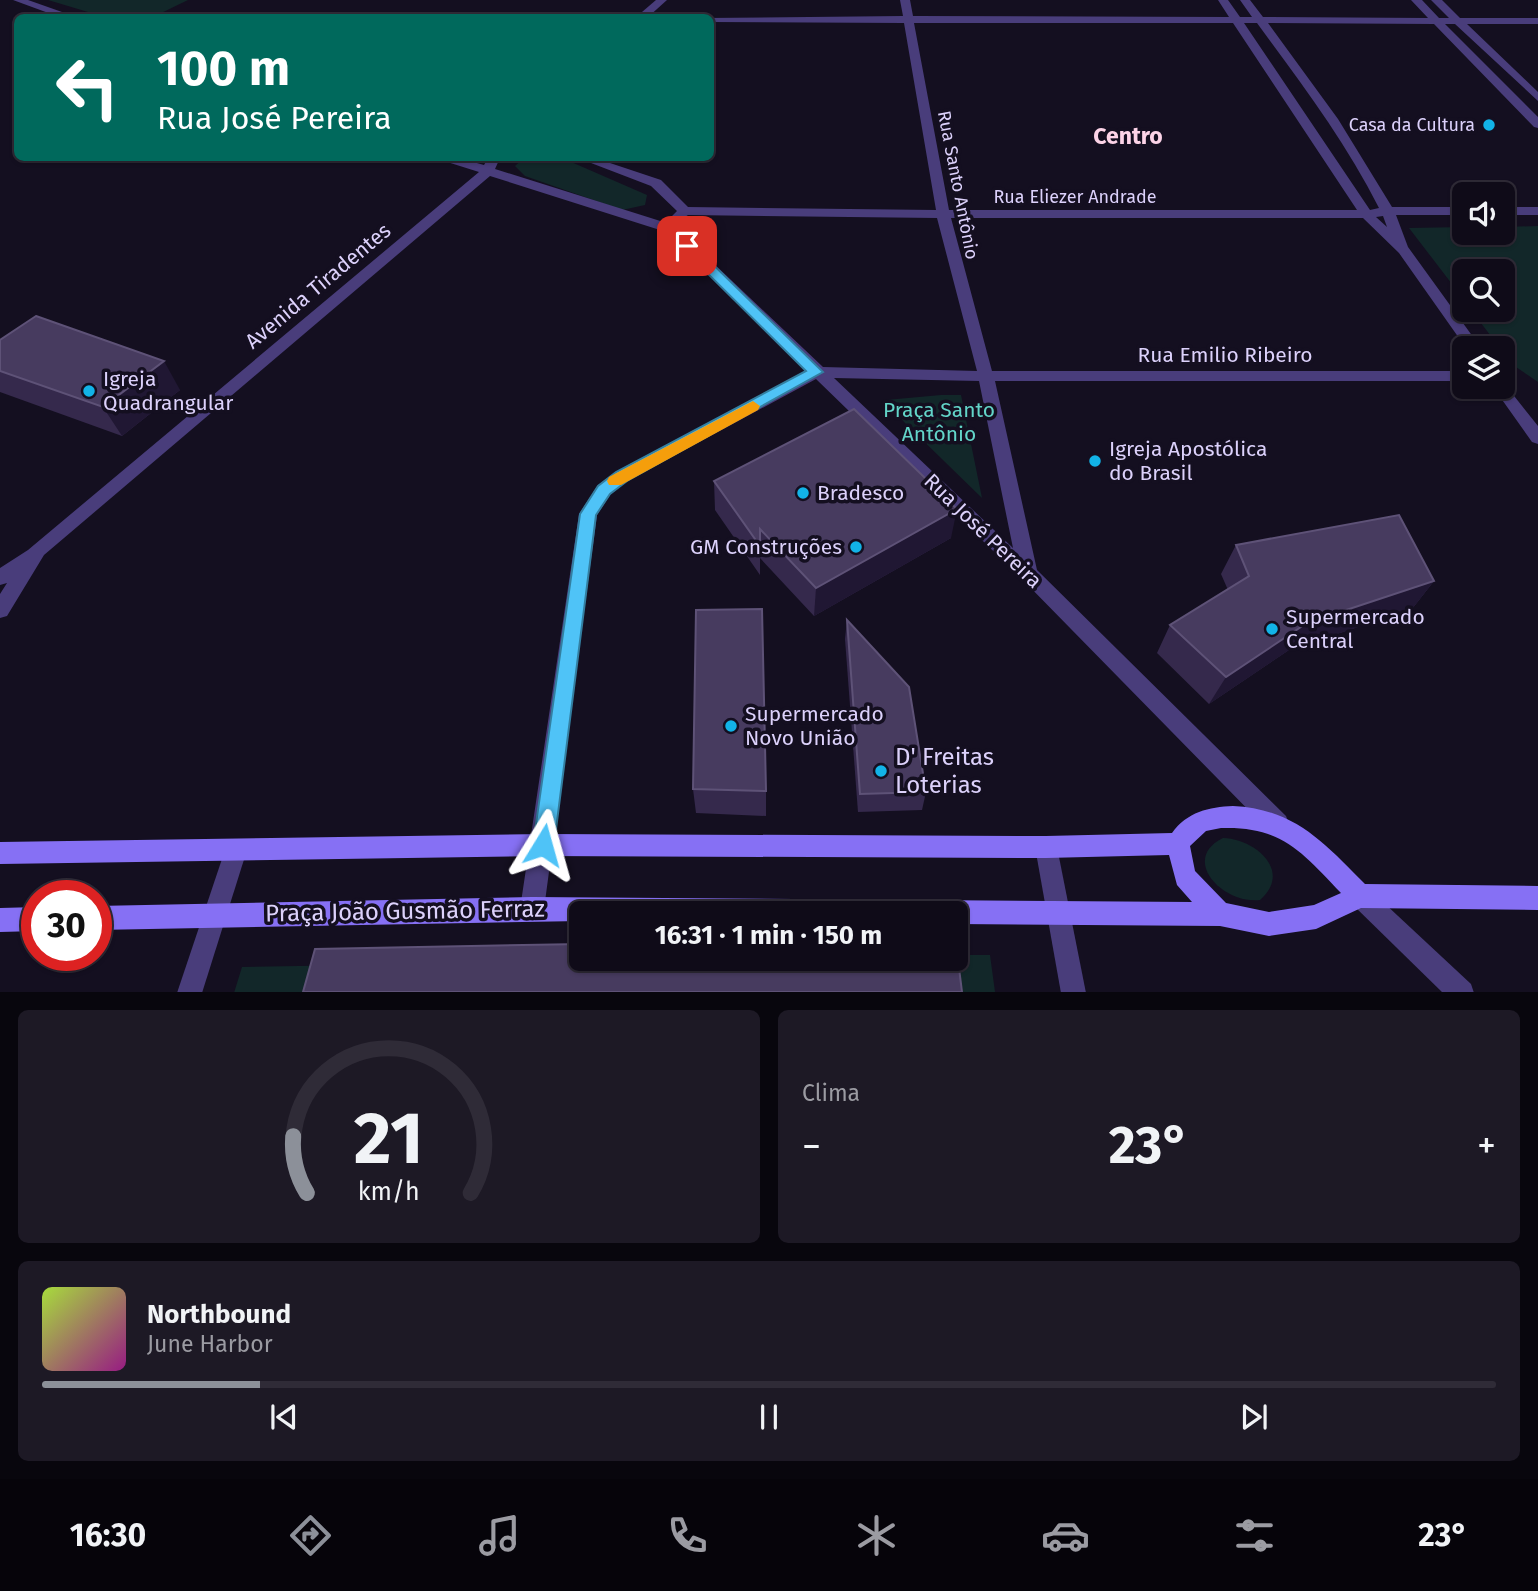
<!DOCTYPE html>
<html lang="pt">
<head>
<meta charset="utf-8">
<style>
  :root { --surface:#0f0b18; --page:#1d1925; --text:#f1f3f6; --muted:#9b9ba2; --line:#2f2b37; --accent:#8c9099 }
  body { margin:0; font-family:"Fira Sans",sans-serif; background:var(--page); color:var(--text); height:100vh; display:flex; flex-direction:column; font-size:26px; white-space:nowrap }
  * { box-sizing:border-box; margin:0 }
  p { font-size:23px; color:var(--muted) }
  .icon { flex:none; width:38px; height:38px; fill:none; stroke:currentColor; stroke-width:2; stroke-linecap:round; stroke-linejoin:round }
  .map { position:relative; height:992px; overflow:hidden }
  .side { display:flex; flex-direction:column; gap:18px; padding:18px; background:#08060d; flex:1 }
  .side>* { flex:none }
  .banner { position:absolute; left:14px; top:14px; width:700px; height:147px; border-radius:10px; box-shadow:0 2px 5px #0004,0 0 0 2px var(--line); background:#00695c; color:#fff; overflow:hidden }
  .tools { position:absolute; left:1452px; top:182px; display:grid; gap:14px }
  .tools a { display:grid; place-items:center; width:63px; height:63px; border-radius:10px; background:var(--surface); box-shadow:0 2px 5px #0004,0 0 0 2px var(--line); font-size:35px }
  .speed { position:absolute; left:21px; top:880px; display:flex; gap:14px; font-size:35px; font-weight:700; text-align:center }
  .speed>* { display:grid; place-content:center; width:91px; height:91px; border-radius:50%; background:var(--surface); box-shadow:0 2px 5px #0004,0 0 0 2px var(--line); line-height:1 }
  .speed .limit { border:10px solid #d22; background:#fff; color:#111 }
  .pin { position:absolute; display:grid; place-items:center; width:60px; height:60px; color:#fff; margin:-30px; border-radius:14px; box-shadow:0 4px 10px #0006 }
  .me { position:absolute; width:77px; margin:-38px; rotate:8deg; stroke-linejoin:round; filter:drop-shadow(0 0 5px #0008) }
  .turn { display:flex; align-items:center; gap:24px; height:147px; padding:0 28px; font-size:32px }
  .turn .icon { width:91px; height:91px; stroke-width:2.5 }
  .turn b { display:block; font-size:49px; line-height:60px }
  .big { font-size:52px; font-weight:700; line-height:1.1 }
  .side .widget { flex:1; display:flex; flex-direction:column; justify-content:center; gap:10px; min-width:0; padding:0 24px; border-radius:10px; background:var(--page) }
  .side .dial { align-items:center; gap:0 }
  .dial svg { height:182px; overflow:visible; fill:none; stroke:var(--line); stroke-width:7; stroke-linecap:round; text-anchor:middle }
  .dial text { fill:var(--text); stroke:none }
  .song { display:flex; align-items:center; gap:21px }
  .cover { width:84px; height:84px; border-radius:10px; background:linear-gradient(135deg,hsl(80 70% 55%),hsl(310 70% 35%)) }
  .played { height:7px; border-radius:4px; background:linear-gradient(90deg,var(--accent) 15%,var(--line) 15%) }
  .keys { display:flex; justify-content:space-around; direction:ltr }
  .heat { display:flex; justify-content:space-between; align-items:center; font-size:38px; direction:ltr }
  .side .tiles { flex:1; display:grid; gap:18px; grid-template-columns:1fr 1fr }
  .widget:last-child { grid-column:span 2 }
  .trip { position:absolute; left:569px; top:901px; width:399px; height:70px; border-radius:10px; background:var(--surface); box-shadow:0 2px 5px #0004,0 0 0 2px var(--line); font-weight:700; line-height:70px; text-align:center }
  .menu { display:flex; height:112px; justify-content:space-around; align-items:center; background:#06040a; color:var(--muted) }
  .menu .icon { width:49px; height:49px }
  .menu .on { color:var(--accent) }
  .menu b { font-size:32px; color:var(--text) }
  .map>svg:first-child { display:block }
  .green { fill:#122729 }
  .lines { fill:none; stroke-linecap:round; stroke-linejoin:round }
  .street { fill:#493d7b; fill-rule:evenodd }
  .secondary { fill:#8670f4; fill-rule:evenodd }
  .wall { fill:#35294c }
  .shaded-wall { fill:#201733 }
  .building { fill:#473b5f; stroke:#5e5277; stroke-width:2 }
  .route { fill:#4fc3f7; stroke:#337fa1; stroke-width:2 }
  .slow { fill:#f59e0b }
  .poi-dot { fill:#12b3e7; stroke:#140f20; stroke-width:2.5 }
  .labels { text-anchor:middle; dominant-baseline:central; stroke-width:7; stroke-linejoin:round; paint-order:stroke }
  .far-poi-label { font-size:18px; fill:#dcd1fb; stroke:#140f20; text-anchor:end }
  .far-street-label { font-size:18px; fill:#dcd1fb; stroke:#140f20 }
  .street-label { font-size:21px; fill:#dcd1fb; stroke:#140f20 }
  .poi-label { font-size:21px; fill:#dcd1fb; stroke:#140f20; text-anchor:start }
  .park-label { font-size:21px; fill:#63d5c9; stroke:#140f20 }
  .far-district-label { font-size:23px; font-weight:bold; fill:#fcd3e7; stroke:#140f20 }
  .near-poi-label { font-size:24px; fill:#dcd1fb; stroke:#140f20; text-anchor:start }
  .near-street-label { font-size:24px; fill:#dcd1fb; stroke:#140f20 }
</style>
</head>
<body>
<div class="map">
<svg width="1538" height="993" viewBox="0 0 1538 993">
  <rect width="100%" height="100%" fill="#140f20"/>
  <!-- green -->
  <g class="green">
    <polygon points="48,0 188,0 153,17 108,18"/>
    <polygon points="524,158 562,158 647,195 645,205 622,210 525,176 515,166"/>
    <polygon points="1538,226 1538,382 1513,365 1471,310 1503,310 1503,271 1465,271 1465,301 1409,228 1465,227 1465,233 1503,233 1503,227"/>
    <polygon points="941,395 961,395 982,498 905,423 886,400"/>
    <path d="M1223 838C1255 839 1293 871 1260 900 1222 904 1180 859 1223 838Z"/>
    <polygon points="956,955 990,955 995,992 234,993 242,967 729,959 956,959"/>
  </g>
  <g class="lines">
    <!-- street -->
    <g class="street">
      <polygon points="13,0 28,0 79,18 62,18"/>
      <polygon points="656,0 667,0 647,18 635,18"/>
      <path d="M900 0H910L913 16 1229 17 1218 0H1228L1240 17H1252L1240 0H1250L1263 17 1428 18 1411 0H1422L1439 18H1449L1431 0H1442L1460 18H1538V24H1467L1538 92V101L1455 24H1445L1538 117V128L1534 127 1434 24 1268 23 1338 119 1392 207H1465V215H1396L1408 247 1481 348H1466L1399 253 1363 218H951L992 371H1465V381H995L1037 570 1286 816 1289 824 1286 832 1278 835 1270 832 1021 578 816 379 627 481 610 495 597 515 544 909 540 917 532 921 524 917 520 909 579 514 598 485 615 473 807 370 663 231 490 176 44 555 7 616 0 618V594L7 583 0 585V568L28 550 479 172 444 161 442 158H459L484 165 488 158H500L495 169 673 225 823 367 977 371 937 218 688 215 677 222 670 218 677 211 651 186 578 158H595L661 180 688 207 936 210 904 23 710 22V18H706L903 16ZM914 23H1233L1357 210H949ZM1244 23H1257C1301 83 1346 142 1379 208L1370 210ZM1383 216 1387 227 1376 217ZM834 378 979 381 1013 548Z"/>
      <rect x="1503" y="207" width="35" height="8"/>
      <polygon points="1503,382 1538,426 1538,444 1532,442 1493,387 1503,387"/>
      <polygon points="1046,836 1054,839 1057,847 1086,993 1061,993 1035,847 1038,839"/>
      <polygon points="236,839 244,842 247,850 202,993 177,993 225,850 228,842"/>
      <polygon points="1360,884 1368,888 1471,984 1474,993 1443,993 1352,904 1348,896 1352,888"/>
    </g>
    <!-- secondary -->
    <g class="secondary">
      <path d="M1233 806C1295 809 1324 843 1365 884L1538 886V910L1361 908 1316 929 1269 936 1220 926 956 924V914H581V921L96 930V906L532 897 1192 902 1177 885 1169 855 1046 858 543 856 0 864V842L543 834 1046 836 1172 833C1187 812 1209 807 1233 806ZM1221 828C1282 826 1302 852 1341 893L1314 905 1269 912 1226 903 1195 871 1190 846 1206 831Z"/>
      <polygon points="37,907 37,931 0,932 0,908"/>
    </g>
  </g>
  <!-- wall -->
  <g class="wall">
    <polygon points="0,340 180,390 122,436 0,392"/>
    <polygon points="714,481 951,538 814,616 760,558 760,575 715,510"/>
    <polygon points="1236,545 1434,581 1412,609 1289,650 1209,704 1157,653 1170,625 1228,590 1221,574"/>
    <polygon points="847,620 926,792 922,810 858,812 845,639"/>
    <polygon points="693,789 766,791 766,816 696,813"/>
  </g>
  <!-- shaded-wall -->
  <g class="shaded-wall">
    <polygon points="164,361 180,390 122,436 103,407"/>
    <polygon points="957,509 951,538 814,616 816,588"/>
    <polygon points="1434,581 1412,609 1289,650 1209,704 1226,677 1307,623"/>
  </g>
  <!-- building -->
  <g class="building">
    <polygon points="36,316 164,361 103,407 0,371 0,340"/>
    <polygon points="854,409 957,509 816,588 760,529 760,546 714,481"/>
    <polygon points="1399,515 1434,581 1307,623 1226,677 1170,625 1249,576 1236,545"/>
    <polygon points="762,609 766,791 693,789 696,610"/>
    <polygon points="847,620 909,687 926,792 860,794"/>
    <polygon points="581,944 581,959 719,959 719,964 958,960 962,992 303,992 315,949"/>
  </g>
  <!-- route -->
  <polygon class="route" points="687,242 691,243 823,372 627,481 610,494 596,515 554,845 551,852 543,855 536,852 533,845 580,514 598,486 616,472 806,371 682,248 680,246"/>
  <!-- slow -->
  <polygon class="slow" points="753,401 760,406 758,410 621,485 609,485 607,481 609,477"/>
  <!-- markers -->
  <g class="poi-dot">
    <circle cx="1489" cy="125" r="7"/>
    <circle cx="89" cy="391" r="7"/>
    <circle cx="1095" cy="461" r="7"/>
    <circle cx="803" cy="493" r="7"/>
    <circle cx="856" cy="547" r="7"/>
    <circle cx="1272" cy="629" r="7"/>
    <circle cx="731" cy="726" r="7"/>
    <circle cx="881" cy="771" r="7"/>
  </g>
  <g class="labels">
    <!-- far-poi labels -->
    <g class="far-poi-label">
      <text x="1475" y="125">Casa da Cultura</text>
    </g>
    <!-- far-street labels -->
    <g class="far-street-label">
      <text transform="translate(958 185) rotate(79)">Rua Santo Antônio</text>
      <text x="1075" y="197">Rua Eliezer Andrade</text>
    </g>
    <!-- street labels -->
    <g class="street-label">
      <text transform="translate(318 286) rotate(-40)">Avenida Tiradentes</text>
      <text x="1225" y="355">Rua Emilio Ribeiro</text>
      <text transform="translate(983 531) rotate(44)">Rua José Pereira</text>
    </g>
    <!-- poi labels -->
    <g class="poi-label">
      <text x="103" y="379">Igreja<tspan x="103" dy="24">Quadrangular</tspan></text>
      <text x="1109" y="449">Igreja Apostólica<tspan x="1109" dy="24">do Brasil</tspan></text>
      <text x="817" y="493">Bradesco</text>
      <text x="842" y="547" text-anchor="end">GM Construções</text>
      <text x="1286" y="617">Supermercado<tspan x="1286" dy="24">Central</tspan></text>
      <text x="745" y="714">Supermercado<tspan x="745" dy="24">Novo União</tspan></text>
    </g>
    <!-- park labels -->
    <g class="park-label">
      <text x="939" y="410">Praça Santo<tspan x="939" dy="24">Antônio</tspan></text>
    </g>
    <!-- far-district labels -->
    <g class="far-district-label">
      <text x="1128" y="136">Centro</text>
    </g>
    <!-- near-poi labels -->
    <g class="near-poi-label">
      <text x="895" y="757">D' Freitas<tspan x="895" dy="28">Loterias</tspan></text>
    </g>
    <!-- near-street labels -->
    <g class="near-street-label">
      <text transform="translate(405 911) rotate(-1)">Praça João Gusmão Ferraz</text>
    </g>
  </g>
</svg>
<div class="tools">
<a><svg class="icon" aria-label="sound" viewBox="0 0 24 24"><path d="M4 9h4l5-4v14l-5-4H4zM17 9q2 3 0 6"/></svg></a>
<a><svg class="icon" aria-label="search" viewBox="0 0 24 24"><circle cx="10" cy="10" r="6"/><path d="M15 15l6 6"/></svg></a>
<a><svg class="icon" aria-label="layers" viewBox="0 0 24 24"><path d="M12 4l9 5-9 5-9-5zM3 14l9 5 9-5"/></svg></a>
</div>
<div class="speed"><div class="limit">30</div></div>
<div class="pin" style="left:687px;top:246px;background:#d93025"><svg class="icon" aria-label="arrive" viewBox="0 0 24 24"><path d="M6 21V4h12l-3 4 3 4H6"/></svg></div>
<svg class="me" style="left:543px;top:845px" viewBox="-20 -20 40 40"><path d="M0-17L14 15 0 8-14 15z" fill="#4fc3f7" stroke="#fff" stroke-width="4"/></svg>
<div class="trip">16:31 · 1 min · 150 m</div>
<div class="banner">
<div class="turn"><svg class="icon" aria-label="left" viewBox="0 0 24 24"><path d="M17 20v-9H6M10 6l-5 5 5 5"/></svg><div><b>100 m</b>Rua José Pereira</div></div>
</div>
</div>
<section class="side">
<div class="tiles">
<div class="widget dial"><svg viewBox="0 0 100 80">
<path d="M14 69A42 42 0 1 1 86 69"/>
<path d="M14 69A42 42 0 0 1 8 44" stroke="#8c9099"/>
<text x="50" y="56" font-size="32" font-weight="700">21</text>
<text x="50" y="72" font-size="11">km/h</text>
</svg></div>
<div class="widget"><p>Clima</p>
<div class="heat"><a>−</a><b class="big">23°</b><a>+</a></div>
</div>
<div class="widget">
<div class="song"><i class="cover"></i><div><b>Northbound</b><p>June Harbor</p></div></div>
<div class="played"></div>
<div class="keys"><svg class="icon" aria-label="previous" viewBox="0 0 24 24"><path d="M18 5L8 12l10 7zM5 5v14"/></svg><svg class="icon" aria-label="pause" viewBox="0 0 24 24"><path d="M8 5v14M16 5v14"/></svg><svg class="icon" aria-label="next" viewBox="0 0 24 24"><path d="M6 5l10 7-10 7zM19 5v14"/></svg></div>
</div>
</div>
</section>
<nav class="menu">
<b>16:30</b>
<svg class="icon on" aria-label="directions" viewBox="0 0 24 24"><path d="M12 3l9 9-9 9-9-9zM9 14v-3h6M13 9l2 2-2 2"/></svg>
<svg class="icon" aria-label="music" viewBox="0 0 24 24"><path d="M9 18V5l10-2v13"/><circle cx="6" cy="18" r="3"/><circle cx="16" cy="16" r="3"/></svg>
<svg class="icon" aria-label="phone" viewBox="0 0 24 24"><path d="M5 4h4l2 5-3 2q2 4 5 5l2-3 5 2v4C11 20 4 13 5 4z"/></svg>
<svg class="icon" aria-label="climate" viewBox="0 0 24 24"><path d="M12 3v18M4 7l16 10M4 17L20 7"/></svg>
<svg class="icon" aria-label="car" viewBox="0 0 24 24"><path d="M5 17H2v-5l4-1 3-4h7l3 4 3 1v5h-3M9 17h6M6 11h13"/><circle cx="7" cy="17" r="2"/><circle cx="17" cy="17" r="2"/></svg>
<svg class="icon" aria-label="filters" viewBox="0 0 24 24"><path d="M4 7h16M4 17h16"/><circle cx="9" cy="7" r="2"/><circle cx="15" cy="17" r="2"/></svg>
<b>23°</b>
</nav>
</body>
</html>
